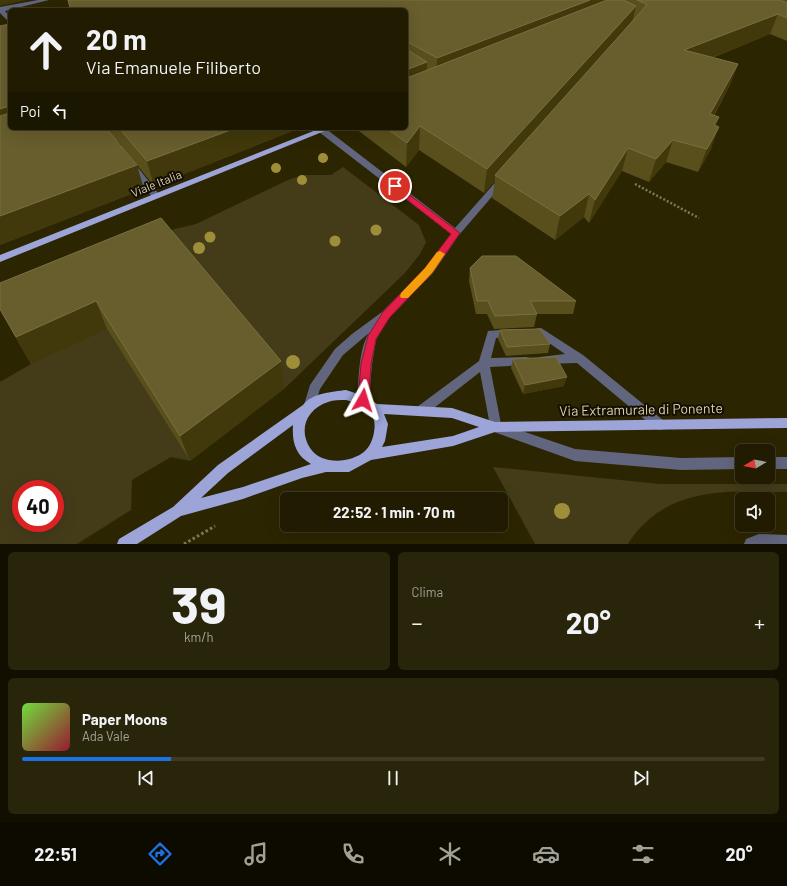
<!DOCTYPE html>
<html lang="it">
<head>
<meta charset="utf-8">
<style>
  :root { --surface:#211c01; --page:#29250b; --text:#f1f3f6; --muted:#a2a199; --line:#3e3a23; --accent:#1a73e8 }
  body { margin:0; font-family:Barlow,sans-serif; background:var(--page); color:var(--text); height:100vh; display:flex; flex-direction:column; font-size:15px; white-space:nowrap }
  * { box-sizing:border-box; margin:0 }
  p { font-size:13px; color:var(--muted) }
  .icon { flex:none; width:22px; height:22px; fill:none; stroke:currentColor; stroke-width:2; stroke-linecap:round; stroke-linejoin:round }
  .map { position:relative; height:544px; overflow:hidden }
  .drawer { display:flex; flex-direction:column; gap:8px; padding:8px; background:#120f01; flex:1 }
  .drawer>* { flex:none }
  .guide { position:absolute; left:8px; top:8px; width:400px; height:122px; border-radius:6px; box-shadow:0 4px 16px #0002,0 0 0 1px var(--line); background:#211c01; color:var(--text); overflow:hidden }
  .needle { width:26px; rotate:260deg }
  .fabs { position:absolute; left:735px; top:444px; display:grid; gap:8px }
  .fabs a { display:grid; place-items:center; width:40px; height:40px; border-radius:6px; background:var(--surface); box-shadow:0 4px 16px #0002,0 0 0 1px var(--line); font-size:20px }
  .speed { position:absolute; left:12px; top:480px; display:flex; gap:8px; font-size:20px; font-weight:700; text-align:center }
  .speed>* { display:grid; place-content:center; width:52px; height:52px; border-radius:50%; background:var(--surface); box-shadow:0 4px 16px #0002,0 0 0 1px var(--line); line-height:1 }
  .speed .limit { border:6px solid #d22; background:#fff; color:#111 }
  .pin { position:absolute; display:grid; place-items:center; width:34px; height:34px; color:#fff; margin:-17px; border:2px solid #fff; border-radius:50%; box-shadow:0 1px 4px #0007 }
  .me { position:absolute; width:44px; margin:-22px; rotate:6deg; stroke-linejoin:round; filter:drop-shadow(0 0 3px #0008) }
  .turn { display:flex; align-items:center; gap:14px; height:84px; padding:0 12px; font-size:18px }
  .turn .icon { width:52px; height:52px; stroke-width:2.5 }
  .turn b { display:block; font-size:28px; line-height:34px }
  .then { display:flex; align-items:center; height:38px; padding:0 12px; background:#0003; gap:8px; font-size:15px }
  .big { font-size:30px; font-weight:700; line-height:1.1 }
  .drawer .card { flex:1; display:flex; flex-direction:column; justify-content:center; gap:6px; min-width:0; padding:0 14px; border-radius:6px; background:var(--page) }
  .drawer .dial { align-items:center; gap:0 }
  .dial b { font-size:52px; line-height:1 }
  .song { display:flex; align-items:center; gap:12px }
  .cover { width:48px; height:48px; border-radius:6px; background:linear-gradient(135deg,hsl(100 70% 55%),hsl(350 70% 35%)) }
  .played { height:4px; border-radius:2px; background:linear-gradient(90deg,var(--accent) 20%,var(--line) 20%) }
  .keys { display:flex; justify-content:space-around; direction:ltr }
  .heat { display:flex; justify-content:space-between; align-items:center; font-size:22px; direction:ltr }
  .drawer .tiles { flex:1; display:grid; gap:8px; grid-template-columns:1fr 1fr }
  .card:last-child { grid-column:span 2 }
  .trip { position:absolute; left:280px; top:492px; width:228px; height:40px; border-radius:6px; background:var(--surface); box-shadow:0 4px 16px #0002,0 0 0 1px var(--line); font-weight:700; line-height:40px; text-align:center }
  .menu { display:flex; height:64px; justify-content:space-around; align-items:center; background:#0d0b00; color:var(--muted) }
  .menu .icon { width:28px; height:28px }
  .menu .on { color:var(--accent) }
  .menu b { font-size:18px; color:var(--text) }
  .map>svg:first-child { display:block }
  .green { fill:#443c19; fill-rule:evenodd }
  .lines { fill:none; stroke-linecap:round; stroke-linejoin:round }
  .path-far1 { stroke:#807956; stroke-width:2.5; stroke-dasharray:2 2; stroke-linecap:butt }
  .path { stroke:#807956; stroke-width:3; stroke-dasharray:2.5 2.5; stroke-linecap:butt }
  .minor { fill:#61657d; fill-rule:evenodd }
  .major { fill:#9ca4d8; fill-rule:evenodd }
  .tree { fill:#9e8e39 }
  .wall { fill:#594f1c }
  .shaded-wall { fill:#41380b }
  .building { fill:#675d2d; stroke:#797042 }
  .route { fill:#e11d48; stroke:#92132f }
  .slow { fill:#f59e0b }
  .labels { text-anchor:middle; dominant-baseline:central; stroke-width:4; stroke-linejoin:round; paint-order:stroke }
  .street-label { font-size:12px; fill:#dad3b3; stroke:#130e00 }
  .near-street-label { font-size:14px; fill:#dad3b3; stroke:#130e00 }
</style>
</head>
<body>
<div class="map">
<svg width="787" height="544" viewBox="0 0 787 544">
  <rect width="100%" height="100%" fill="#2c2501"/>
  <!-- green -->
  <g class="green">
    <polygon points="343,167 419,225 426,242 420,254 405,273 285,388 144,233 171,230 196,224 288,180 303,175 331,175"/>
    <path d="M107 329 190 461 171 457 132 480 131 510 77 544H0V382L31 364ZM21 489H55V523H21Z"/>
    <path d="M493 467 660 484H787V492C742 492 696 487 657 513 646 521 635 532 628 544H535Z"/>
  </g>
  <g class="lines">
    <!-- path-far1 -->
    <polyline class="path-far1" points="635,184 699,218"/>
    <!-- path -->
    <polyline class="path" points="184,544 215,526"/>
    <!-- minor -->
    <g class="minor">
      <polygon points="38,0 49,0 5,11 10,17 10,23 0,13 0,7"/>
      <path d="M319 128H325L455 228 500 177 503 176 507 179 459 235 433 273 388 319 376 340 372 364 369 400 367 403 363 405 359 403 357 400C359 381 358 350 369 333L343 355 320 389 314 408 310 410 306 408 304 405 310 385 335 349 352 334 382 312 425 269 451 234 319 132Z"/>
      <polygon points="132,163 135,164 159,194 160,196 159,198 153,198 129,168 128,166 129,164"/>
      <polygon points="541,328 583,355 664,421 666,425 664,429 660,430 656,429 577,363 544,364 540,363 538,360 540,357 565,354 539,336 527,336 526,333 527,330"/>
      <polygon points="513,329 517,330 518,333 517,336 496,338 491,358 526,357 530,358 532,361 530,364 526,365 490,367 501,424 575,449 681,458 742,457 742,469 681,470 575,461 491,431 480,372 425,415 421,416 417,415 415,411 417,407 479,361 488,331"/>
      <rect x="768" y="457" width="19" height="12"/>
      <polygon points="759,534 787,535 787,544 744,544 746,539"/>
    </g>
    <!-- major -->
    <g class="major">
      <polygon points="321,128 332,128 0,262 0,255"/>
      <path d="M346 390 367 397 377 404 452 408 495 422 787 418V428L495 432 453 446 371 460 349 472H326L302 478 243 499 181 516 137 544H117L119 539 173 507 218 465 303 405C312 393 332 392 346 390ZM346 400C363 405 378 412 374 432 373 439 370 446 365 451 350 464 321 465 310 448 298 429 307 409 328 402 333 400 340 400 346 400ZM384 414 452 418 479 427 453 436 382 447 385 441 388 424ZM293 425C292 442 295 455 311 464L243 487 201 498 228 473Z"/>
    </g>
  </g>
  <!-- trees -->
  <g class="tree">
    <circle cx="323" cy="158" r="5"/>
    <circle cx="276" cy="168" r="5"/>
    <circle cx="302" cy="180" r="5"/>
    <circle cx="376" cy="230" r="5.5"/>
    <circle cx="210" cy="237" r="5.5"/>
    <circle cx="335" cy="241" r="5.5"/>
    <circle cx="199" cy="248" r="6"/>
    <circle cx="293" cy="362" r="7"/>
    <circle cx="562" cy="511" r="8"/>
  </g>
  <!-- wall -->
  <g class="wall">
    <polygon points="68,0 787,0 787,41 770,34 712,58 738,64 730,85 714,116 719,117 716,126 711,149 698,172 666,162 649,182 622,171 589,223 584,217 555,240 492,198 495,181 484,193 419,150 406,167 355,128 406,128 406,10 70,8"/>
    <polygon points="0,26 10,128 300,128 154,186 117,140 116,140 144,189 0,245"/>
    <polygon points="161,218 281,361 285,388 190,461 107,329 31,364 0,310 0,283"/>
    <polygon points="470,268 576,301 573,314 537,314 534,327 494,329 487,314 476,314 469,281"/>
    <polygon points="500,330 550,344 548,353 506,356 498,339"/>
    <polygon points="513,359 564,386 523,394 511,368"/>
  </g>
  <!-- shaded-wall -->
  <g class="shaded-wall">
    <polygon points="0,0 27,0 0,6"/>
    <polygon points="590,0 616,0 436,81 437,58"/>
    <polygon points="636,6 631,27 495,175 495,181 484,193 487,169"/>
    <polygon points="778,14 770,34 678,71 684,50"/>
    <polygon points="427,62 426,84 406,93 406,70"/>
    <polygon points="738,64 730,85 702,137 710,114"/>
    <polygon points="10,106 10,128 0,135 0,109"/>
    <polygon points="719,117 711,139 714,125"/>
    <polygon points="420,126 419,150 406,167 407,143"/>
    <polygon points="719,127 711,149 698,172 707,149"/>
    <polygon points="236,128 300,128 154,186 147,161"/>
    <polygon points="673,140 666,162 649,182 656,159"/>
    <polygon points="628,148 622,171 589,223 595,200"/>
    <polygon points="137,165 144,189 0,245 0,216"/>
    <polygon points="589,194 584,217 555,240 560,216"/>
    <polygon points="96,301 107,329 31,364 16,337"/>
    <polygon points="281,361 285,388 190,461 180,436"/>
    <polygon points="567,377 564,386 523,394 525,385"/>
  </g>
  <!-- building -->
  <g class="building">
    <polygon points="68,0 590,0 437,58 406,41 406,10 64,10 70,8"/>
    <polygon points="607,0 623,0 636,6 487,169 420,126 407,143 386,128 406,128 406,77 407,78"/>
    <polygon points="637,0 780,0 787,3 787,18 778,14 684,50 738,64 710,114 719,117 714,125 719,127 707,149 673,140 656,159 628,148 595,200 589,194 560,216 495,175 646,6 646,4"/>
    <polygon points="10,24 10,106 0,109 0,26"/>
    <polygon points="406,49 427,62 406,70"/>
    <polygon points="10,113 10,128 106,128 137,165 0,216 0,116"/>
    <polygon points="119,128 236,128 147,161"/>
    <polygon points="161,218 281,361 180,436 96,301 16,337 0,309 0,283"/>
    <polygon points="482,256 516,256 576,301 530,301 537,314 495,316 488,301 477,301 470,268"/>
    <polygon points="540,329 550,344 507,347 500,330"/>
    <polygon points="556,357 567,377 525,385 513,359"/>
  </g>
  <!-- route -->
  <polygon class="route" points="395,184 460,233 432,273 390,317 376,339 371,364 369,400 367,403 363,404 359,403 358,400 361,364 368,336 383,312 425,268 451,234 392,188 392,185"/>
  <!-- slow -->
  <polygon class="slow" points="440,251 445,254 432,273 408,298 401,298 400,296 401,293 425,268 437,252"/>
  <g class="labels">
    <!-- street labels -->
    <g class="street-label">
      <text transform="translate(156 183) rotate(-22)">Viale Italia</text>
    </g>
    <!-- near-street labels -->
    <g class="near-street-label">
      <text transform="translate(641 409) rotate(-1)">Via Extramurale di Ponente</text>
    </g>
  </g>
</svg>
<div class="fabs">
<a><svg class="needle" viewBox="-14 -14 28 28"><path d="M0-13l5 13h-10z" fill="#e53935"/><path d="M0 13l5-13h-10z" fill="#a2a199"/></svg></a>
<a><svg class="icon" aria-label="sound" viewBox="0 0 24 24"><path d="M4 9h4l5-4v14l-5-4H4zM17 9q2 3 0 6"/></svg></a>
</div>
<div class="speed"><div class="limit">40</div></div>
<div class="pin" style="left:395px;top:186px;background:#d93025"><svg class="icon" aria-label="arrive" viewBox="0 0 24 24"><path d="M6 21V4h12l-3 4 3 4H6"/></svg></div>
<svg class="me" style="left:363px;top:400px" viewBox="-20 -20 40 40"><path d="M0-17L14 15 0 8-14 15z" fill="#e11d48" stroke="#fff" stroke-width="4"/></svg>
<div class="trip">22:52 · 1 min · 70 m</div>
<div class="guide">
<div class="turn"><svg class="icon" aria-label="ahead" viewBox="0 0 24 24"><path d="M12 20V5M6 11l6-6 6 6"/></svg><div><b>20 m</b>Via Emanuele Filiberto</div></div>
<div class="then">Poi<svg class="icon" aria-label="left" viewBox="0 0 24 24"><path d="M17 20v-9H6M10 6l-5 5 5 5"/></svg></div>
</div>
</div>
<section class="drawer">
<div class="tiles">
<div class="card dial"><b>39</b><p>km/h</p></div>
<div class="card"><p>Clima</p>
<div class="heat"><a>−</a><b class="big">20°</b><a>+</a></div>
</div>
<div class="card">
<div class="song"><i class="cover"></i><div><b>Paper Moons</b><p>Ada Vale</p></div></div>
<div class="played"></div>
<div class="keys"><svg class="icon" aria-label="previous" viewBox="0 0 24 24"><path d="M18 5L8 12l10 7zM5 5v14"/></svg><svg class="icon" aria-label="pause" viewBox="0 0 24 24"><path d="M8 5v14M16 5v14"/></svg><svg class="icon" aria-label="next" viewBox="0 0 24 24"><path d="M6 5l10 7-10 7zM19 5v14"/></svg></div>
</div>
</div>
</section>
<nav class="menu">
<b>22:51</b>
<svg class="icon on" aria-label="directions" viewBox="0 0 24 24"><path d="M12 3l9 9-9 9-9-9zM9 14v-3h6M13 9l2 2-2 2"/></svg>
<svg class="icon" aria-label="music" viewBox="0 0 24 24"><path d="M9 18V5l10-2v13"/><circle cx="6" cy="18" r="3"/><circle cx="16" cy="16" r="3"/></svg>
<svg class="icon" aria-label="phone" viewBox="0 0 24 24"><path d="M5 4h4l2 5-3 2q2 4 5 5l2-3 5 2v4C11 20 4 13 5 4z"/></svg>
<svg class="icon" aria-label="climate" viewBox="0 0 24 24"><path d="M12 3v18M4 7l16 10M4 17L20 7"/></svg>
<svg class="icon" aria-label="car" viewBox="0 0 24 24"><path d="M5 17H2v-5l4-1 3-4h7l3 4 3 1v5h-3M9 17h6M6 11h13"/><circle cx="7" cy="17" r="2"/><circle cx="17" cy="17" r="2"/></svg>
<svg class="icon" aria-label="filters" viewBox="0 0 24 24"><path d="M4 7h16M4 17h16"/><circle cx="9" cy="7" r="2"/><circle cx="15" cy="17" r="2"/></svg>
<b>20°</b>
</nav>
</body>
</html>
